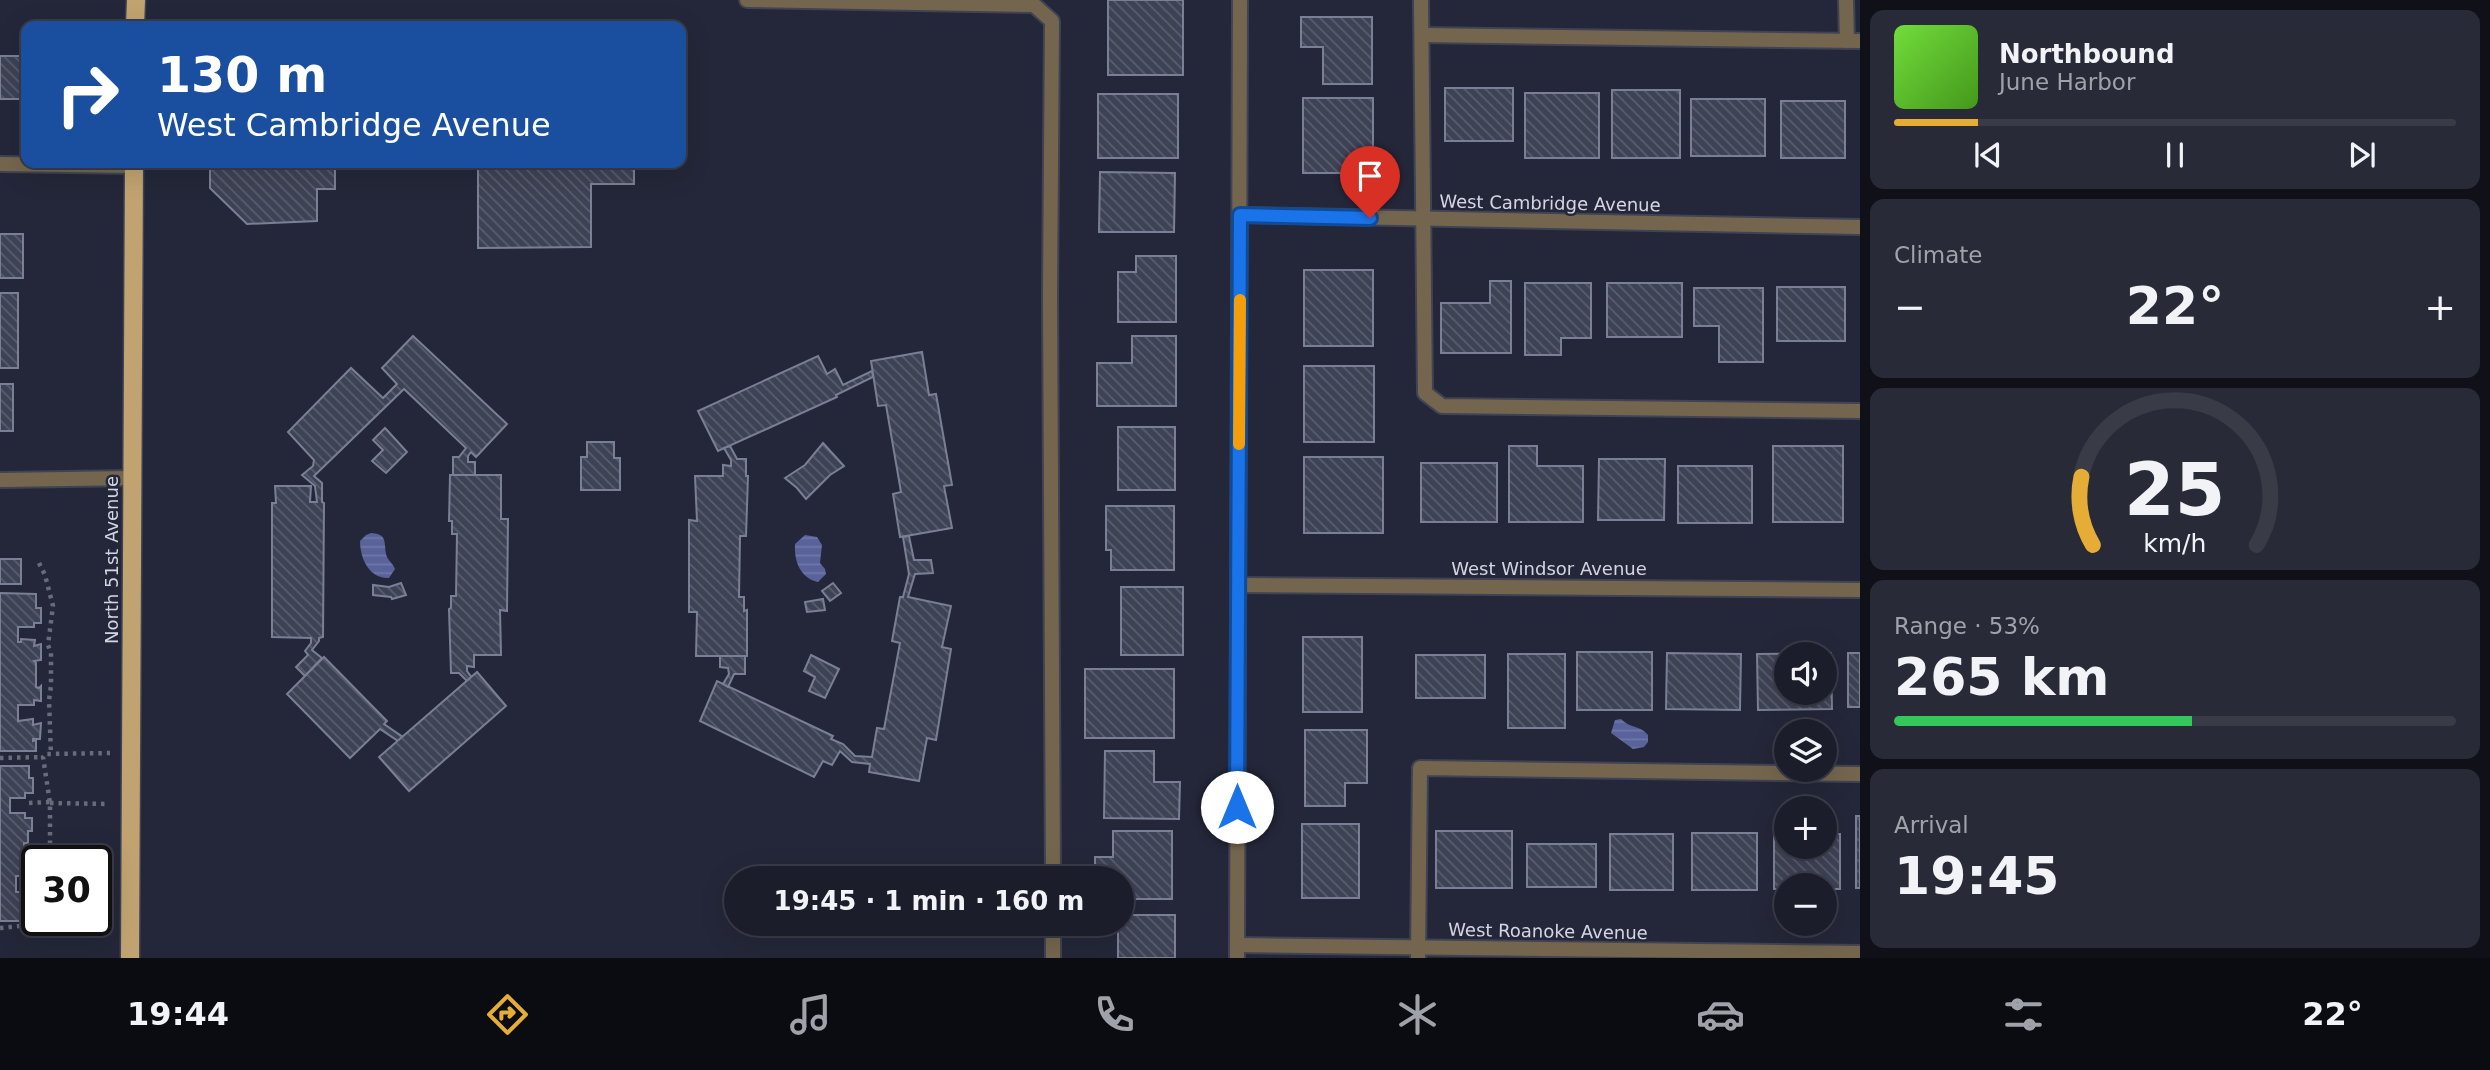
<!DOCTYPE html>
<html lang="en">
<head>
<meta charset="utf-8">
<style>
  :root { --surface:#1b1d2b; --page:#282a37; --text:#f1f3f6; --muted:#a0a2a9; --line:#393b47; --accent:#e6ad36 }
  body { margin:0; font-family:"DejaVu Sans",sans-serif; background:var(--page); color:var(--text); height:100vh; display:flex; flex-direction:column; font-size:26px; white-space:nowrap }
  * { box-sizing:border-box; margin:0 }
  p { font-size:23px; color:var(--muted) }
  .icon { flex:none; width:38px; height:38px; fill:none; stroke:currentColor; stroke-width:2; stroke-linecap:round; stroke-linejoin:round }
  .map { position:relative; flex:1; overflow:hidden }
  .sheet { display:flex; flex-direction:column; gap:10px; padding:10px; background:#0f1018; width:630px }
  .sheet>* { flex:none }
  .hud { position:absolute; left:21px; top:21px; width:665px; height:147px; border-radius:14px; box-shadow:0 7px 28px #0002,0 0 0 2px var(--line); background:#1a4fa0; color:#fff; overflow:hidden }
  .fabs { position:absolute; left:1774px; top:642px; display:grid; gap:14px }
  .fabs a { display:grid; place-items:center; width:63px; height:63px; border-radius:50%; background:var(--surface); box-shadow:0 7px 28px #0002,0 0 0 2px var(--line); font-size:35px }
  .speed { position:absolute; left:21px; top:845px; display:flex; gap:14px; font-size:35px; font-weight:700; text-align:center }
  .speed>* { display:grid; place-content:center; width:91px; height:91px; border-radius:50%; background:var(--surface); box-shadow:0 7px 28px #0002,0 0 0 2px var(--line); line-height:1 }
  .speed .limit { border:4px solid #111; border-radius:10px; background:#fff; color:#111 }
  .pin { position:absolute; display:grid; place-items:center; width:60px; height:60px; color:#fff; margin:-72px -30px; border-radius:50% 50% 50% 0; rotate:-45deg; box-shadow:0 0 7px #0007 }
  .pin .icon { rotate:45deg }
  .me { position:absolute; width:77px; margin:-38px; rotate:0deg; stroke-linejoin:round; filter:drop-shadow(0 0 5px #0008) }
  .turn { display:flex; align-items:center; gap:24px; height:147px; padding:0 21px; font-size:32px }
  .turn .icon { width:91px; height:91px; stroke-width:2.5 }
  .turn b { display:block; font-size:49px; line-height:60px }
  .big { font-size:52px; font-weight:800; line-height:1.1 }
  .sheet .widget { flex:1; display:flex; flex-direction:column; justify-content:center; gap:10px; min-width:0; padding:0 24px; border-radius:14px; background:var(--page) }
  .sheet .dial { align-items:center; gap:0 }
  .dial svg { height:182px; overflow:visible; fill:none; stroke:var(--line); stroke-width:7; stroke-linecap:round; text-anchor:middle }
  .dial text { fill:var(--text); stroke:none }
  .song { display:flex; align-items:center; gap:21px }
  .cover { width:84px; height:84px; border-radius:10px; background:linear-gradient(135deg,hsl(100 70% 55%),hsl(100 70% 35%)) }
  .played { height:7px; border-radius:4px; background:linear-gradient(90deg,var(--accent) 15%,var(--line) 15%) }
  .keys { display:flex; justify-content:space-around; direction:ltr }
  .heat { display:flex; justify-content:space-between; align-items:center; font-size:38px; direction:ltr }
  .charge { height:10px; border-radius:5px; background:linear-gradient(90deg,#34c759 53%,var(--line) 0) }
  .trip { position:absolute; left:724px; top:866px; width:410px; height:70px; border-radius:35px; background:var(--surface); box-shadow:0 7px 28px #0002,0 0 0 2px var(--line); font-weight:800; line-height:70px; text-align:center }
  .tab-bar { display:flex; height:112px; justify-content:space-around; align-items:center; background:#0b0c11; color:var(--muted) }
  .tab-bar .icon { width:49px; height:49px }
  .tab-bar .current { color:var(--accent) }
  .tab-bar b { font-size:32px; color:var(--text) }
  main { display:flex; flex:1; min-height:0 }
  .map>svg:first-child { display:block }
  .water { fill:url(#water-rules) }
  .building { fill:url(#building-back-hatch); stroke:#7b7f95; stroke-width:2; fill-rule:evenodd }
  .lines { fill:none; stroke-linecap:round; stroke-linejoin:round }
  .lane-casing { stroke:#404354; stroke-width:18 }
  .street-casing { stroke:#404354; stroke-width:18 }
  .primary-casing { stroke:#404354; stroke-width:21 }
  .path { stroke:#686b7b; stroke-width:4.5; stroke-dasharray:3.5 5; stroke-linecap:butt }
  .lane { stroke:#74664e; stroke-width:14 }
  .street { stroke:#74664e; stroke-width:14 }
  .primary { stroke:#c0a370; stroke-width:18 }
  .route-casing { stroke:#114b97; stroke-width:18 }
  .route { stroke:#1a73e8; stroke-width:12 }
  .slow { stroke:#f59e0b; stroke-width:12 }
  .labels { text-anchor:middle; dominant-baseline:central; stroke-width:5; stroke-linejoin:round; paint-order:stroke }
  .street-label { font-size:18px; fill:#d3d6e2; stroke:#242739 }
</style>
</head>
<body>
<main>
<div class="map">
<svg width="1860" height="958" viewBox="0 0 1860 958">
  <defs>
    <pattern id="water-rules" width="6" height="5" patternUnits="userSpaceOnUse" patternTransform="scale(1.75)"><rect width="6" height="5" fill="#59629a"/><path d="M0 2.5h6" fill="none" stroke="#7078a8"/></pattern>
    <pattern id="building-back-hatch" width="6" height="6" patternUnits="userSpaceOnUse" patternTransform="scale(1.75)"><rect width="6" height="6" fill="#3e4255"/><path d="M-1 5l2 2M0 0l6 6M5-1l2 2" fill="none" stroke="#595d6d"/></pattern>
  </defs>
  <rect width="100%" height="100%" fill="#242739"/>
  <!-- water -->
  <g class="water">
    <path d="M371 533C387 534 384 541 386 554 387 560 393 563 395 569L389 578C369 579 360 558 360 541L366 535Z"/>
    <path d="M805 535 817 537 822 545 820 563 825 569 826 574 818 582C800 578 794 561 795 544Z"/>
    <path d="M1621 719C1629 728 1640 725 1648 735V742L1644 747 1633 749 1611 733 1615 720Z"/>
  </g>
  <!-- building -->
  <g class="building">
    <rect x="1108" y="0" width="75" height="75"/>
    <polygon points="1301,17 1372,17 1372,84 1323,84 1323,47 1301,47"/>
    <rect x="0" y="56" width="26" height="43"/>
    <rect x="1445" y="88" width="68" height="53"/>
    <rect x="1612" y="90" width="68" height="68"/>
    <rect x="1525" y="93" width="74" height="65"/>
    <rect x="1098" y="94" width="80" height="64"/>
    <rect x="1303" y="98" width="70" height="75"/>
    <rect x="1691" y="99" width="74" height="57"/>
    <rect x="1781" y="101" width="64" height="57"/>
    <polygon points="210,163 335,163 335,189 317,189 317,221 247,224 210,188"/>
    <polygon points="478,163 634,163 634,184 591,184 591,247 478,248"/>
    <polygon points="1100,172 1175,173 1174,232 1099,232"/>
    <rect x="0" y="234" width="23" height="44"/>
    <polygon points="1136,256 1176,256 1176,322 1118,322 1118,272 1136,272"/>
    <rect x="1304" y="270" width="69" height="76"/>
    <polygon points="1490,281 1511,281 1511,353 1441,353 1441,303 1490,303"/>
    <polygon points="1525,283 1591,283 1591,338 1561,338 1561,355 1525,355"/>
    <rect x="1607" y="283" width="75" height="54"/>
    <rect x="1777" y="287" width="68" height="54"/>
    <polygon points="1694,288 1763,288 1763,362 1719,362 1719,326 1694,326"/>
    <rect x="0" y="293" width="18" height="75"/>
    <polygon points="413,336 507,424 476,457 471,452 468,456 468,462 475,462 475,475 453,475 453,457 459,457 466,448 404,389 314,476 322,483 322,502 324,503 323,637 319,638 319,641 312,650 322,658 305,676 296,667 308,655 305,651 311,643 311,638 272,637 272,503 276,503 275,486 311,486 310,502 317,502 315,486 302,475 313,466 314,460 288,432 351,368 383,398 397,384 382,368"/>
    <polygon points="1132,336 1176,336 1176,406 1097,406 1097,363 1132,363"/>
    <polygon points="922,352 929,395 936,394 952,485 944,486 952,528 900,537 893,494 901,492 886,405 878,406 871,361"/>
    <polygon points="818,356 827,374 835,369 843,385 872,371 873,377 836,395 837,397 718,451 698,411"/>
    <rect x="1304" y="366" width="70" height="76"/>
    <rect x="0" y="384" width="13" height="47"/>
    <rect x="1118" y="427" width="57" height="63"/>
    <polygon points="385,428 407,452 386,473 372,461 383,450 373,440"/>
    <polygon points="587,442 614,442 614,458 620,458 620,490 581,490 581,457 587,457"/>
    <polygon points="823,443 844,466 830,475 806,499 797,488 785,478 805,465"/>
    <polygon points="730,446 737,459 746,459 746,476 748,476 746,536 740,536 739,597 744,597 744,611 747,610 747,656 696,656 697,612 689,612 689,520 697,521 695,476 723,476 723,465 731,466 731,460 724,448"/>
    <polygon points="1509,446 1537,446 1537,466 1583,466 1583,522 1509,522"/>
    <rect x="1773" y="446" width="70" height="76"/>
    <rect x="1304" y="457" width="79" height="76"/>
    <polygon points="1599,459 1665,459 1664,520 1598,520"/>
    <rect x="1421" y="463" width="76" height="59"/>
    <rect x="1678" y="466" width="74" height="57"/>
    <polygon points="450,475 501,475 501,519 508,519 507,611 500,610 501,655 474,655 474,667 467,666 467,671 472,678 467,681 459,673 451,673 449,609 451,608 451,596 456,596 457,534 452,534 452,521 449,521"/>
    <polygon points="1106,506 1174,506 1174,570 1111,570 1111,550 1106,550"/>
    <polygon points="909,536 914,560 931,560 933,573 915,574 908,597 951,606 942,647 951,649 936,740 927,738 919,781 869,772 870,764 852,762 840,751 832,765 823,761 814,777 700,721 717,681 833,736 831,739 843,744 855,756 872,757 877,728 884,729 900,643 892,641 900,597 903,597 909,574 903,537"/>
    <rect x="0" y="559" width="21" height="25"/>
    <polygon points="401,583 406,595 392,599 391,597 373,595 373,585 389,587"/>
    <polygon points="833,583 841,593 830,601 822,591"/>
    <rect x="1121" y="587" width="62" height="68"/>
    <polygon points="0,593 36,594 36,608 41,608 41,623 34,623 34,627 18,627 18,642 21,642 21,639 35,640 34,646 41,644 41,660 34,661 36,663 36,687 39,688 41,686 41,701 34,700 34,705 18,705 18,721 33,719 33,725 41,723 40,739 33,739 33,741 36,740 36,751 0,751"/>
    <polygon points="823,599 825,610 807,612 805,602"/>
    <rect x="1303" y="637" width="59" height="75"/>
    <rect x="1577" y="652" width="75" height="58"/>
    <polygon points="1667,653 1741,654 1740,710 1666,709"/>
    <path d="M1831 653 1832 709 1758 710 1757 654ZM1787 654H1825V693H1787Z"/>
    <rect x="1848" y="653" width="12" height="54"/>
    <rect x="1508" y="654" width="57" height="74"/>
    <polygon points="811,655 839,669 825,698 809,691 815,677 804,671"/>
    <rect x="1416" y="655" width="69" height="43"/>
    <polygon points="720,656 745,656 745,674 734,674 728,687 723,684 729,674 728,668 720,667"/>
    <polygon points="324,657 387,721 384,724 403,737 398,741 380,729 350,758 287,694"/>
    <rect x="1085" y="669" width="89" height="69"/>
    <polygon points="477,672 506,706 409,791 379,757"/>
    <polygon points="1305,730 1367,730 1367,783 1345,783 1345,806 1305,806"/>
    <polygon points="1105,751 1154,751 1154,782 1180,782 1179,819 1104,818"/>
    <polygon points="0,766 29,766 29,778 33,778 33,793 25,793 25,798 10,798 10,813 25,813 25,818 32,818 32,831 28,831 28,843 24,843 24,846 35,846 35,858 39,858 37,872 32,872 32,876 16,876 16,892 31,892 31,896 37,896 37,911 34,911 34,921 0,921"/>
    <rect x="1856" y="816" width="4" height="72"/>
    <rect x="1302" y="824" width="57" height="74"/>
    <polygon points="1113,831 1172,831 1172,899 1122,899 1122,878 1095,878 1095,857 1113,857"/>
    <rect x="1436" y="831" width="76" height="57"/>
    <rect x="1692" y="833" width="65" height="57"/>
    <rect x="1610" y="834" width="63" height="56"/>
    <polygon points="1774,834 1787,834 1787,847 1825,847 1825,834 1840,834 1840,889 1825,889 1825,886 1787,886 1787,889 1774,889"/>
    <rect x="1527" y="844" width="69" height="43"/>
    <polygon points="1122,915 1175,915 1175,958 1118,958 1118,924 1122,924"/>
  </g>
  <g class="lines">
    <defs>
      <g id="lane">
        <polyline points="747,0 1034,5 1052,21 1050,296 1053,878"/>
        <polyline points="1421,0 1425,393 1442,406 1860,411"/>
        <polyline points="1846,0 1847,41"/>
        <polyline points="1422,35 1860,41"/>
        <polyline points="0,480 132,478"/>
        <polyline points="1053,958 1053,924"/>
        <polyline points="1418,958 1420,768 1860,774"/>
      </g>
      <g id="street">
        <polyline points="0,164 134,166"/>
        <polyline points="1240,215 1860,227"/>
        <polyline points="1238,585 1860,590"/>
        <polyline points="1237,945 1860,953"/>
        <polyline points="1237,958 1240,0"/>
      </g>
      <g id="primary">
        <polyline points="135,26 136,0"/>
        <polyline points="130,958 134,163"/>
      </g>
    </defs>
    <!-- lane casing -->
    <use href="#lane" class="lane-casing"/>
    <!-- street casing -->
    <use href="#street" class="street-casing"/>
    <!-- primary casing -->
    <use href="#primary" class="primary-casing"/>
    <!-- path -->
    <g class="path">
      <polyline points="39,563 45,575 53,606 48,645 51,653 51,686 49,700 51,755"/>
      <polyline points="0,758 43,757"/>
      <polyline points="29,803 50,802"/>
      <polyline points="50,803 109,804"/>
      <polyline points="50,861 50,803 43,757 45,754 110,753"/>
      <polyline points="96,880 109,878"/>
      <polyline points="0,928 31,925 37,919"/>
    </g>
    <!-- lane -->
    <use href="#lane" class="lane"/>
    <!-- street -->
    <use href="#street" class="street"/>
    <!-- primary -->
    <use href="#primary" class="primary"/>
  </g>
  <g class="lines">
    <defs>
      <polyline id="route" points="1237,807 1240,215 1370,218"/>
    </defs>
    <!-- route casing -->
    <use href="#route" class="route-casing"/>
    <!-- route -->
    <use href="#route" class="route"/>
    <!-- slow -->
    <polyline class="slow" points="1239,444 1240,300"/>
  </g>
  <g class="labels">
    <!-- street labels -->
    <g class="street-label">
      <text transform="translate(1550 203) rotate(1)">West Cambridge Avenue</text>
      <text transform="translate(111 560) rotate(-90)">North 51st Avenue</text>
      <text x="1549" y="568">West Windsor Avenue</text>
      <text transform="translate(1548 931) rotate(1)">West Roanoke Avenue</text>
    </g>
  </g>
</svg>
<div class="fabs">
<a><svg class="icon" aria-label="sound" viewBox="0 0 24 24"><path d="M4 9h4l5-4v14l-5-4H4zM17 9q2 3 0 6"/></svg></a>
<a><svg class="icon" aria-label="layers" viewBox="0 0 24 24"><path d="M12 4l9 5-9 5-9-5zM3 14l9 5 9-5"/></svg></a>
<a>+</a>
<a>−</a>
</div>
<div class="speed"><div class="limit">30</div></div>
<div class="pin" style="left:1370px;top:218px;background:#d93025"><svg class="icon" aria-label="arrive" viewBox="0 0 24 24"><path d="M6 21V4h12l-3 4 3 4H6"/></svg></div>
<svg class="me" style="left:1237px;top:807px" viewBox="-20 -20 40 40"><circle r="19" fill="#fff"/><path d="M0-13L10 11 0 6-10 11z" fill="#1a73e8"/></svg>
<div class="trip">19:45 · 1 min · 160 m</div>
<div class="hud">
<div class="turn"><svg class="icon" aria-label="right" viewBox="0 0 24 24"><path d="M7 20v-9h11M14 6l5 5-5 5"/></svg><div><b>130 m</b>West Cambridge Avenue</div></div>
</div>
</div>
<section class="sheet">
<div class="widget">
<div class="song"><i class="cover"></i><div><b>Northbound</b><p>June Harbor</p></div></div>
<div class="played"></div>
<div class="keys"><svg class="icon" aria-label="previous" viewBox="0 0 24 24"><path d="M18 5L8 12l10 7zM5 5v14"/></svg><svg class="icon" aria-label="pause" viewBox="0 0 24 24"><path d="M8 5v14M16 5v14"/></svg><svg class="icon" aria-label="next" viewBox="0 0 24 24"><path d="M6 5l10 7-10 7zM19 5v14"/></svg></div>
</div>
<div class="widget"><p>Climate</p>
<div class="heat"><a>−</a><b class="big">22°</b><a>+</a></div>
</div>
<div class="widget dial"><svg viewBox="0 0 100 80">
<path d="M14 69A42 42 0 1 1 86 69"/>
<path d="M14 69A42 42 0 0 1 9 39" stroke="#e6ad36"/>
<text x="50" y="56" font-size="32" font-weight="700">25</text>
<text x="50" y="72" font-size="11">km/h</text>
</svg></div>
<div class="widget"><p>Range · 53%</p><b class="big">265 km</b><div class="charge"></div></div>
<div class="widget"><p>Arrival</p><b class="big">19:45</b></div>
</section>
</main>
<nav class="tab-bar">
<b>19:44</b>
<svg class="icon current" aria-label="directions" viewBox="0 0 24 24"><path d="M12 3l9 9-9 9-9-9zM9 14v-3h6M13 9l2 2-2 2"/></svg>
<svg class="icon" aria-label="music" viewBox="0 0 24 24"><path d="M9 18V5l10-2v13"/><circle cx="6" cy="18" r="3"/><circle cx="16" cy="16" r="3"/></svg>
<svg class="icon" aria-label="phone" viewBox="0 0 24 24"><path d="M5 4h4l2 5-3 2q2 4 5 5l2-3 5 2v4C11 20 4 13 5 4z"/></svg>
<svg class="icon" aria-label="climate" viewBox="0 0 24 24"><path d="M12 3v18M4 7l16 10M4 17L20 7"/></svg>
<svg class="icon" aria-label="car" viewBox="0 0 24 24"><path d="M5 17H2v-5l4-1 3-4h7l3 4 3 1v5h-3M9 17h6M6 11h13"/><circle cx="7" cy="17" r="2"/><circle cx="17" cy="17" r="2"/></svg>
<svg class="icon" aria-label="filters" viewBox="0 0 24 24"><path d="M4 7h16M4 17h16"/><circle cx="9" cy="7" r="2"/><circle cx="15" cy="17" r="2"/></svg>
<b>22°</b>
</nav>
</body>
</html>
